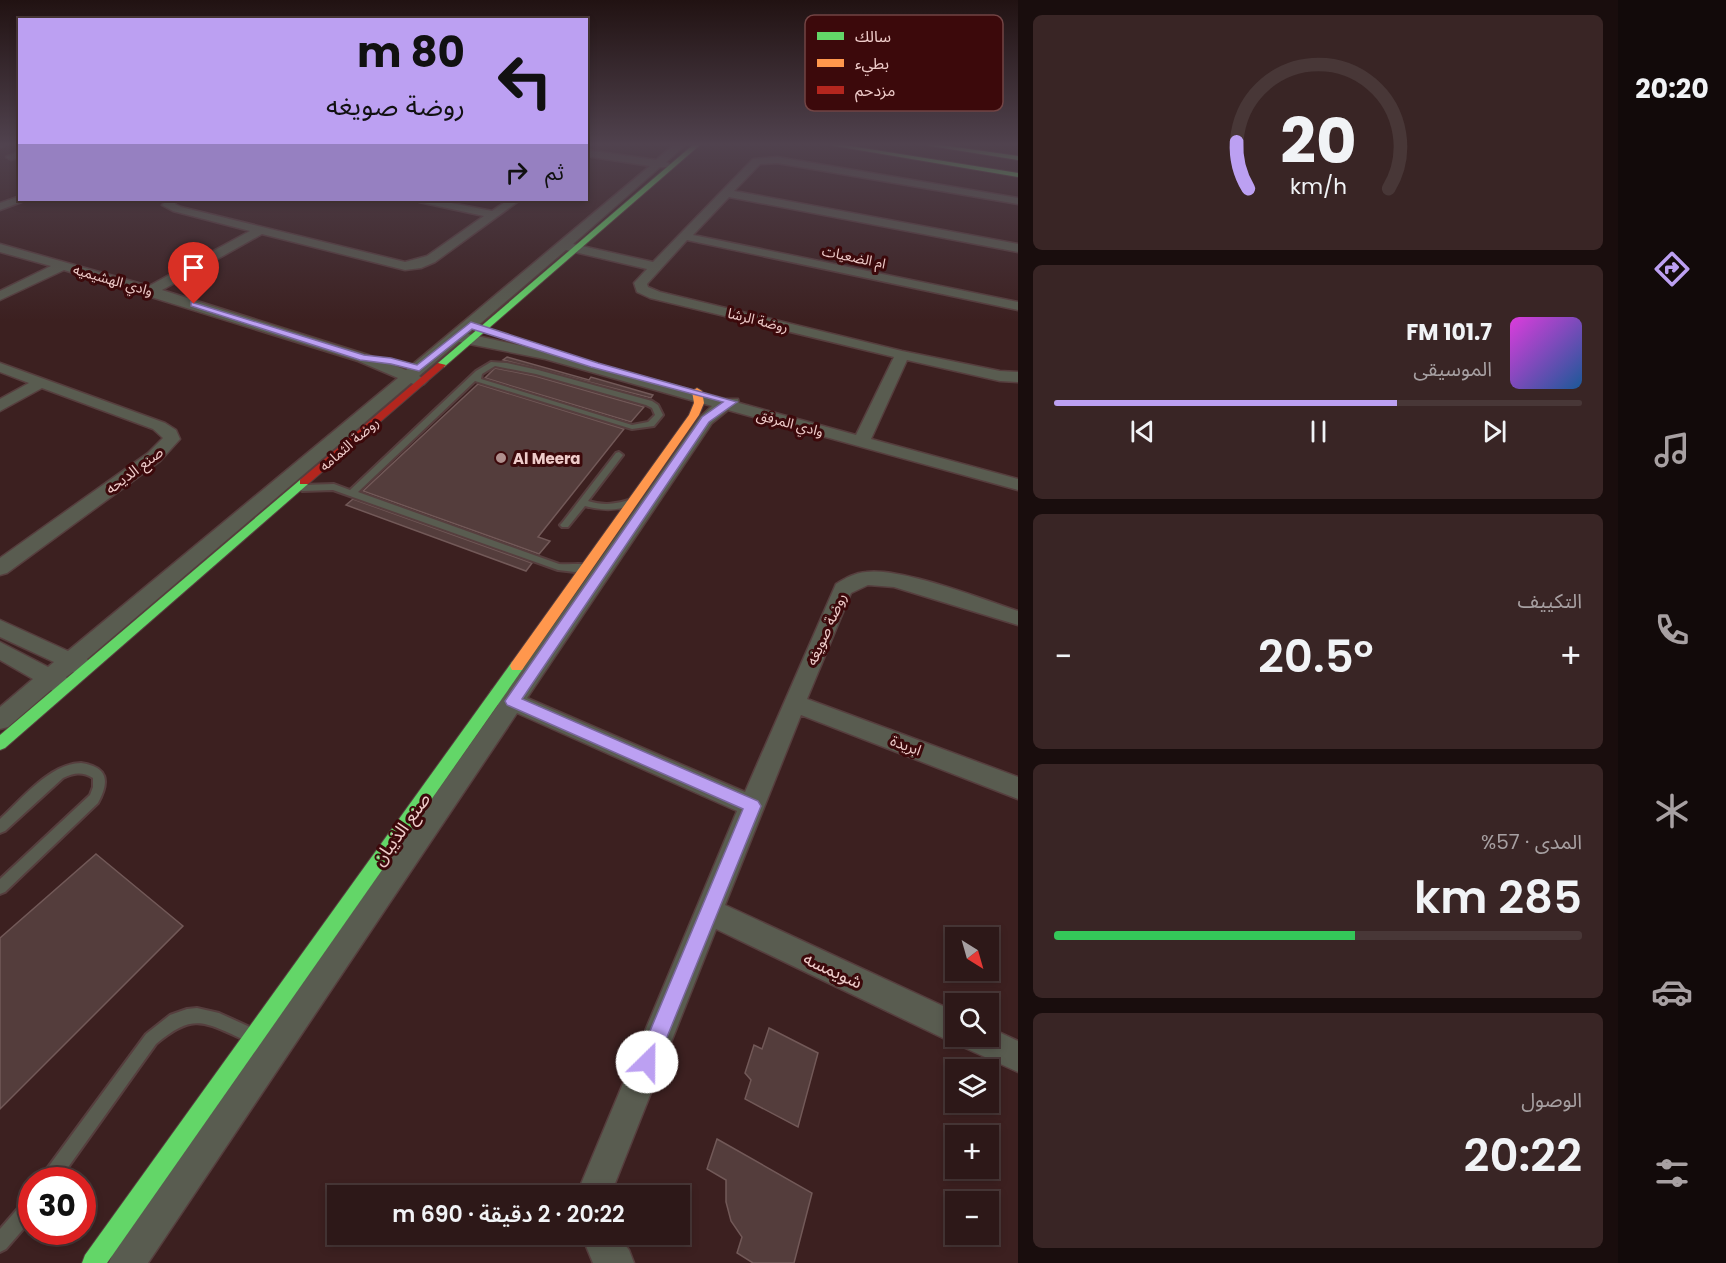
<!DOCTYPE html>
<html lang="ar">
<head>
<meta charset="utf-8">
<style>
  :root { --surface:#2d1818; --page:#392525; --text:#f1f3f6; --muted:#a7a0a2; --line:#483737; --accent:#bca0f2 }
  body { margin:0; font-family:Poppins,"Noto Sans Arabic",sans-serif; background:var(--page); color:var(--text); direction:rtl; height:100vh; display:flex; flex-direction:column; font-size:22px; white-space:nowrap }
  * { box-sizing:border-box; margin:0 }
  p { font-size:20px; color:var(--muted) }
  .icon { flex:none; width:33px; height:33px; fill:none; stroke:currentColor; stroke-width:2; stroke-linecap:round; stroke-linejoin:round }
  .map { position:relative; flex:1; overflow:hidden; direction:ltr }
  .sheet { display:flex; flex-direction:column; gap:15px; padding:15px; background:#190d0d; width:600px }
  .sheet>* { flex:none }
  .top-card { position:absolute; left:18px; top:18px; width:570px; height:183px; border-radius:0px; box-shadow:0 3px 9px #0003,0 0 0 2px var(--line); direction:rtl; background:#bca0f2; color:#111; overflow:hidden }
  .needle { width:39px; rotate:143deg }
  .buttons { position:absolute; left:945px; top:927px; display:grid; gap:12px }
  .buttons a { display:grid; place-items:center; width:54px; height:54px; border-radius:0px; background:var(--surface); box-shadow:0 3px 9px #0003,0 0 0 2px var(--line); font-size:30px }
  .speed { position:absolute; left:18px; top:1167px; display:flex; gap:12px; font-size:30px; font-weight:700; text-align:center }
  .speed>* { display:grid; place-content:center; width:78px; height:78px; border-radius:50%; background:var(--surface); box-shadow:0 3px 9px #0003,0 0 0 2px var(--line); line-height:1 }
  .speed .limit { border:9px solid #d22; background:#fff; color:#111 }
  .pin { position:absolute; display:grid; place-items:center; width:51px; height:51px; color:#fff; margin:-62px -26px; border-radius:50% 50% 50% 0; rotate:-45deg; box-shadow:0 0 6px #0007 }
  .pin .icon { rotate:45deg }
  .me { position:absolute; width:66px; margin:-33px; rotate:23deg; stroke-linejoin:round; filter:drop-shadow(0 0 4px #0008) }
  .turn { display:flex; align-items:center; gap:21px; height:126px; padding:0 24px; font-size:27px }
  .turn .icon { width:78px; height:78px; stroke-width:2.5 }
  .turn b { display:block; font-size:42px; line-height:51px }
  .then { display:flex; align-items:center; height:57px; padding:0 24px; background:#0003; gap:12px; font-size:22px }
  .big { font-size:45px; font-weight:600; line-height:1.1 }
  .sheet .widget { flex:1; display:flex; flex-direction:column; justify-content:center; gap:9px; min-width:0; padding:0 21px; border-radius:9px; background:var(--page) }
  .sheet .dial { align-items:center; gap:0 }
  .dial svg { height:156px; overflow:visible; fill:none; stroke:var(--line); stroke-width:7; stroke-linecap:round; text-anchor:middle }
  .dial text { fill:var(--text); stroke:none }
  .song { display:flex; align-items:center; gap:18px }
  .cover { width:72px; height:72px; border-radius:9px; background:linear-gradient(135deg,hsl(300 70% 55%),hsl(210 70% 35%)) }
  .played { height:6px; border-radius:3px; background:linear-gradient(90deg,var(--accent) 65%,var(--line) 65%) }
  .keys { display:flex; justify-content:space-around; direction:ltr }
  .heat { display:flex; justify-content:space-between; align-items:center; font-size:33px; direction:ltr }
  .charge { height:9px; border-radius:4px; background:linear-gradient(90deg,#34c759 57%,var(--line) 0) }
  .trip { position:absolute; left:327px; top:1185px; width:363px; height:60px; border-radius:0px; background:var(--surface); box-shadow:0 3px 9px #0003,0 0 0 2px var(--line); font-weight:600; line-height:60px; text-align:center; direction:rtl }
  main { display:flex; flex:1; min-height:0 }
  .menu { display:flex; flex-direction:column; width:108px; justify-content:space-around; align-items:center; background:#120a0a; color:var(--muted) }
  .menu .icon { width:42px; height:42px }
  .menu .on { color:var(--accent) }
  .menu b { font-size:27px; color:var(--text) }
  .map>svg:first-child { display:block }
  .building { fill:#543d3c; stroke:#725958; stroke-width:1.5 }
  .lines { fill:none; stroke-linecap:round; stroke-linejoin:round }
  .lane-casing { stroke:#563e3e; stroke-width:4 }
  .street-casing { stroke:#563e3e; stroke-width:3 }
  .fast-casing { stroke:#563e3e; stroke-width:2 }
  .slow-casing { stroke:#563e3e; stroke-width:2 }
  .jam-casing { stroke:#563e3e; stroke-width:2 }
  .lane { fill:#595c50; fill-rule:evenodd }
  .street { fill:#595c50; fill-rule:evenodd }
  .fast { fill:#63d668; fill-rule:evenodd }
  .slow { fill:#ff974d; fill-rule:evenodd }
  .jam { fill:#b3261e; fill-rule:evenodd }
  .route { fill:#bca0f2; stroke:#7a689d; stroke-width:1.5 }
  .poi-dot { fill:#b0908e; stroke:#3c090b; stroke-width:2 }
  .labels { text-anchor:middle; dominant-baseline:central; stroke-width:6; stroke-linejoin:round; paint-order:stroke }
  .far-street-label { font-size:14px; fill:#efccca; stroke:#3c090b }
  .poi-label { font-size:15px; font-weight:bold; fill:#efccca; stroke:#3c090b; text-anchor:start }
  .street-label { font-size:15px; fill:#efccca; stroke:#3c090b }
  .near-street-label { font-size:18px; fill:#efccca; stroke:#3c090b }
  .key { fill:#3c090b; stroke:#724444; stroke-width:1.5 }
  .key-label { font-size:16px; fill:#efccca }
</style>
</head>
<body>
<main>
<nav class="menu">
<b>20:20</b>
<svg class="icon on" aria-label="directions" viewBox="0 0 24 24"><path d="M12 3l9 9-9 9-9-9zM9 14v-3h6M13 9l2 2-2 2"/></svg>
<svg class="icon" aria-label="music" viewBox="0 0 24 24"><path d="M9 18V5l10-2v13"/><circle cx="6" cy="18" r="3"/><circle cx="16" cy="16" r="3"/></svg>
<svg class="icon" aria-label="phone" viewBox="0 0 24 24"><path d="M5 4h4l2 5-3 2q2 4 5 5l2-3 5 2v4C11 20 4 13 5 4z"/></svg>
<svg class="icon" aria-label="climate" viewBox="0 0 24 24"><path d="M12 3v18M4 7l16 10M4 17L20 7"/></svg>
<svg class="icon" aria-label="car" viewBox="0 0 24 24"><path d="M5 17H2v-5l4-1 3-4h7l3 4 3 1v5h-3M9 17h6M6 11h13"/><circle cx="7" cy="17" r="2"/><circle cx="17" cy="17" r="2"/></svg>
<svg class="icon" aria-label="filters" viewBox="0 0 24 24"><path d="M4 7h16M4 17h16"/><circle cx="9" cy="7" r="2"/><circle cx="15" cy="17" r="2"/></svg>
</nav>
<section class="sheet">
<div class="widget dial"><svg viewBox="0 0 100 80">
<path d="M14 69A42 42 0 1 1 86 69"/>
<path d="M14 69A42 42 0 0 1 8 45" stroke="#bca0f2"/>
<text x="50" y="56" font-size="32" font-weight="700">20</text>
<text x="50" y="72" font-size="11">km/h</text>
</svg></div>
<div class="widget">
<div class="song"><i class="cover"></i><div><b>101.7 FM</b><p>الموسيقى</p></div></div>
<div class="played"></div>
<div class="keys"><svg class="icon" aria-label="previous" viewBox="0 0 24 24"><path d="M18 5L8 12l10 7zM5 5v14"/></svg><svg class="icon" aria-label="pause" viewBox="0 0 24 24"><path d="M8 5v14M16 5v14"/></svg><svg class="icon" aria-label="next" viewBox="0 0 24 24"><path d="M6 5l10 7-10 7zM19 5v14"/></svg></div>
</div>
<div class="widget"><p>التكييف</p>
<div class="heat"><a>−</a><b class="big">20.5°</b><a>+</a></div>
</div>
<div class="widget"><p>المدى · 57%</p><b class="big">285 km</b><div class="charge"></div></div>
<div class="widget"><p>الوصول</p><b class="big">20:22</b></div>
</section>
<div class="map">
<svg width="1018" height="1263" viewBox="0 0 1018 1263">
  <rect width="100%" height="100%" fill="#3c2020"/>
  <!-- building -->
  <g class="building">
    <polygon points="507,357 589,380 591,377 653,395 651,398 503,360"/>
    <polygon points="495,368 535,376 644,407 631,422 485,378"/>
    <polygon points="478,384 624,429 538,537 550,541 539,554 363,491"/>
    <polygon points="353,499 532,563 526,571 346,505"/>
    <polygon points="96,854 183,926 0,1109 0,938"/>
    <polygon points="769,1028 818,1053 798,1127 745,1099 751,1080 745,1073 754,1045 762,1049"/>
    <polygon points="717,1139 812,1193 794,1263 753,1263 737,1253 742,1237 731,1221 726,1202 726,1180 707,1169"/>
  </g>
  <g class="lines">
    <defs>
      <g id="lane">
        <path d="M491 362 507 363 538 370 652 401 658 405 663 415 654 426 632 429 475 381 358 492 559 564C569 565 582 563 590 565L592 567 590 569 575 572 558 570 333 490 302 491 298 488 302 485 334 484 350 490 476 371ZM495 366 536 374 646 405 652 408 655 415 648 422 632 425 481 379 482 374Z"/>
        <path d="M619 452 623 455 588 501C604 506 617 504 632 499L637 502 635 504C618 511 603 511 585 506L568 527H562L560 525 562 523 616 453Z"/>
        <path d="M81 763C108 767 110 781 98 803L5 892 0 894V879L90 795 93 787V778C82 771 73 773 63 778L5 831 0 833V819C22 799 49 764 81 763Z"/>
        <path d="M197 1008 219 1013 252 1028 255 1033 252 1038 247 1041C205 1023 195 1011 156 1044L59 1180H41L43 1174 146 1034 170 1015 187 1009Z"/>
        <polygon points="32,1197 32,1219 6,1249 0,1252 0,1229 26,1199"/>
      </g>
      <g id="street">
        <polygon points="0,144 8,144 0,148"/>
        <path d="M675 144H686L666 162 671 165 670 167H660L573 244 653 262 753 159 777 157 1018 198V204L777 163 760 164 734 191 1018 244V252L729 197 693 235 1018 302V310L687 240 647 284 648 287 660 292 902 351 1000 371 1018 372V382L1000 381 907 360 871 439 1018 479V490L728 410 712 423 527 698 745 792 836 584C846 578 854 573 866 572 900 567 982 599 1018 611V625L894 587 868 585 851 593 807 699 1018 777V799L801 715 725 905 956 1012V1036H988V1027L1018 1041V1072L963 1047 961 1041 956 1043 945 1039 716 929 610 1196H576L737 811 517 713 148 1263H109L114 1250 498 705 492 702 489 696 492 690 500 687 508 690 700 417 712 406 545 359 459 342 419 376 427 381 424 384 419 386 411 383 87 659 92 666 89 672 81 674 73 672 66 677 71 684 68 690 60 693 51 690 8 727 0 729V707L33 679 0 660V642L48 667 54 662 0 637V620L68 651 398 378 358 361 64 270 0 300V291L51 266 0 252V244L149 286 250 231 173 211 162 205 167 200H177L175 204 181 207 405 262 427 256 484 216 419 202 418 200H436L492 211 508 200H520L435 262 421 268 405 270 262 234 162 290 368 355 406 370 650 166 586 156V150L656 160ZM566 250 647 269 634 283 637 292 650 298 894 357 856 435 739 403 738 399H725L554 353 468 334Z"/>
        <polygon points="20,151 20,157 11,160 6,157"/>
        <polygon points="20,196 20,200 25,200 24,201 0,210 0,203"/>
        <polygon points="0,363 165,423 176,430 180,439 160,461 7,573 0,575 0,558 148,453 163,438 153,429 42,388 0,411 0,399 29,383 0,372"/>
        <polygon points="581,1234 616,1234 629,1250 634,1263 593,1263"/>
      </g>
      <g id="fast">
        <polygon points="694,144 701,144 444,367 438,367 438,363"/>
        <polygon points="823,144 838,144 1018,173 1018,177"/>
        <polygon points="918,144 934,144 1018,156 1018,160"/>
        <polygon points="304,479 308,480 308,484 5,748 0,750 0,735 300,480"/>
        <polygon points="517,661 522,662 524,666 522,670 107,1263 82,1263 85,1255 512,662"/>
      </g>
      <polygon id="slow" points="697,388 702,391 704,403 699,415 522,670 512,670 510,666 512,662 689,415 694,403 692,391"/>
      <polygon id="jam" points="438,363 446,365 308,484 300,484 300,480"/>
    </defs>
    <!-- lane casing -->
    <use href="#lane" class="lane-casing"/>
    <!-- street casing -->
    <use href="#street" class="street-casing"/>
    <!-- fast casing -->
    <use href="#fast" class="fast-casing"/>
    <!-- slow casing -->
    <use href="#slow" class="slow-casing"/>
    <!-- jam casing -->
    <use href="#jam" class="jam-casing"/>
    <!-- lane -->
    <use href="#lane" class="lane"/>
    <!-- street -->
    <use href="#street" class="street"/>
    <!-- fast -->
    <use href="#fast" class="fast"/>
    <!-- slow -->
    <use href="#slow" class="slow"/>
    <!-- jam -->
    <use href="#jam" class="jam"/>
  </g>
  <!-- sky -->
  <linearGradient id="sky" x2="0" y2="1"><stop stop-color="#211212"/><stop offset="0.45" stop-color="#50424e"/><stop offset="1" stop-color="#50424e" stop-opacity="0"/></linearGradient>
  <rect width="1018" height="321" fill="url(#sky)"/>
  <!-- route -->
  <polygon class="route" points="191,302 364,355 391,358 417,365 471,322 598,363 737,402 709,422 522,699 758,801 761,806 654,1069 647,1072 640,1069 637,1062 743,809 507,705 505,701 702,417 723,402 591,367 472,329 419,371 391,364 360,360 191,306"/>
  <!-- markers -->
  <circle class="poi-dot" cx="501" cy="458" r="6"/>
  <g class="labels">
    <!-- far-street labels -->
    <g class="far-street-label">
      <text transform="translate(854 257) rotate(12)">ام الضعيات</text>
      <text transform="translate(113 280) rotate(16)">وادي الهشيميه</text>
      <text transform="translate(758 320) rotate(14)">روضة الرشا</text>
      <text transform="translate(790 423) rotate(15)">وادي المرفق</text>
      <text transform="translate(349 444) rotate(-41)">روضة الثمامه</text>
    </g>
    <!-- poi labels -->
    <g class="poi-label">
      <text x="513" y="458">Al Meera</text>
    </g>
    <!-- street labels -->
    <g class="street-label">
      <text transform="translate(134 470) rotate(-37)">صنع الديحه</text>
      <text transform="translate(826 629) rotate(-66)">روضة صويغه</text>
      <text transform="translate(906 745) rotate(21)">ابريدة</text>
    </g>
    <!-- near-street labels -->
    <g class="near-street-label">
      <text transform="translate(401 829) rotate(-54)">صنع الذيبان</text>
      <text transform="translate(833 970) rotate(25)">شويمسه</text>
    </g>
  </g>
  <!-- legend -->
  <rect x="805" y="15" width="198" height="96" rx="9" class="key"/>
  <rect x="817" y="32" width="27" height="8" fill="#63d668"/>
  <rect x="817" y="59" width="27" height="8" fill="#ff974d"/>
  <rect x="817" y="86" width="27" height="8" fill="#b3261e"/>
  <g class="key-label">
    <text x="855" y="42">سالك</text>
    <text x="855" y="69">بطيء</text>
    <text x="855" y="96">مزدحم</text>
  </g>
</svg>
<div class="buttons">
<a><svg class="needle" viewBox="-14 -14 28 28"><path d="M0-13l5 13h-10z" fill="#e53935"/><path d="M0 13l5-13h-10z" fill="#a7a0a2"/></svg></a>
<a><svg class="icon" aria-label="search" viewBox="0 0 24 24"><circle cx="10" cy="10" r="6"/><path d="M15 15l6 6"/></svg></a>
<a><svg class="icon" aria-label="layers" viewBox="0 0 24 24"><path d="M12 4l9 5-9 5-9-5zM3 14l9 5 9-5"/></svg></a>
<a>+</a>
<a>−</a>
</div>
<div class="speed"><div class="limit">30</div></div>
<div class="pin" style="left:194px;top:304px;background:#d93025"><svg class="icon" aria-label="arrive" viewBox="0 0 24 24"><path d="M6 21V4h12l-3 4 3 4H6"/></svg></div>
<svg class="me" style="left:647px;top:1062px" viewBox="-20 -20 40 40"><circle r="19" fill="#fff"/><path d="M0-13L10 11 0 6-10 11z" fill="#bca0f2"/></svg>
<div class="trip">20:22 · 2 دقيقة · 690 m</div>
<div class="top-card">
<div class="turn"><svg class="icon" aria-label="left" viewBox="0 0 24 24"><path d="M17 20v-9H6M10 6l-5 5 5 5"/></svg><div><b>80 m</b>روضة صويغه</div></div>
<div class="then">ثم<svg class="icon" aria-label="right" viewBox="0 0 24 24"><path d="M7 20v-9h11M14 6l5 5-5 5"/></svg></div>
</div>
</div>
</main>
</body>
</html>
